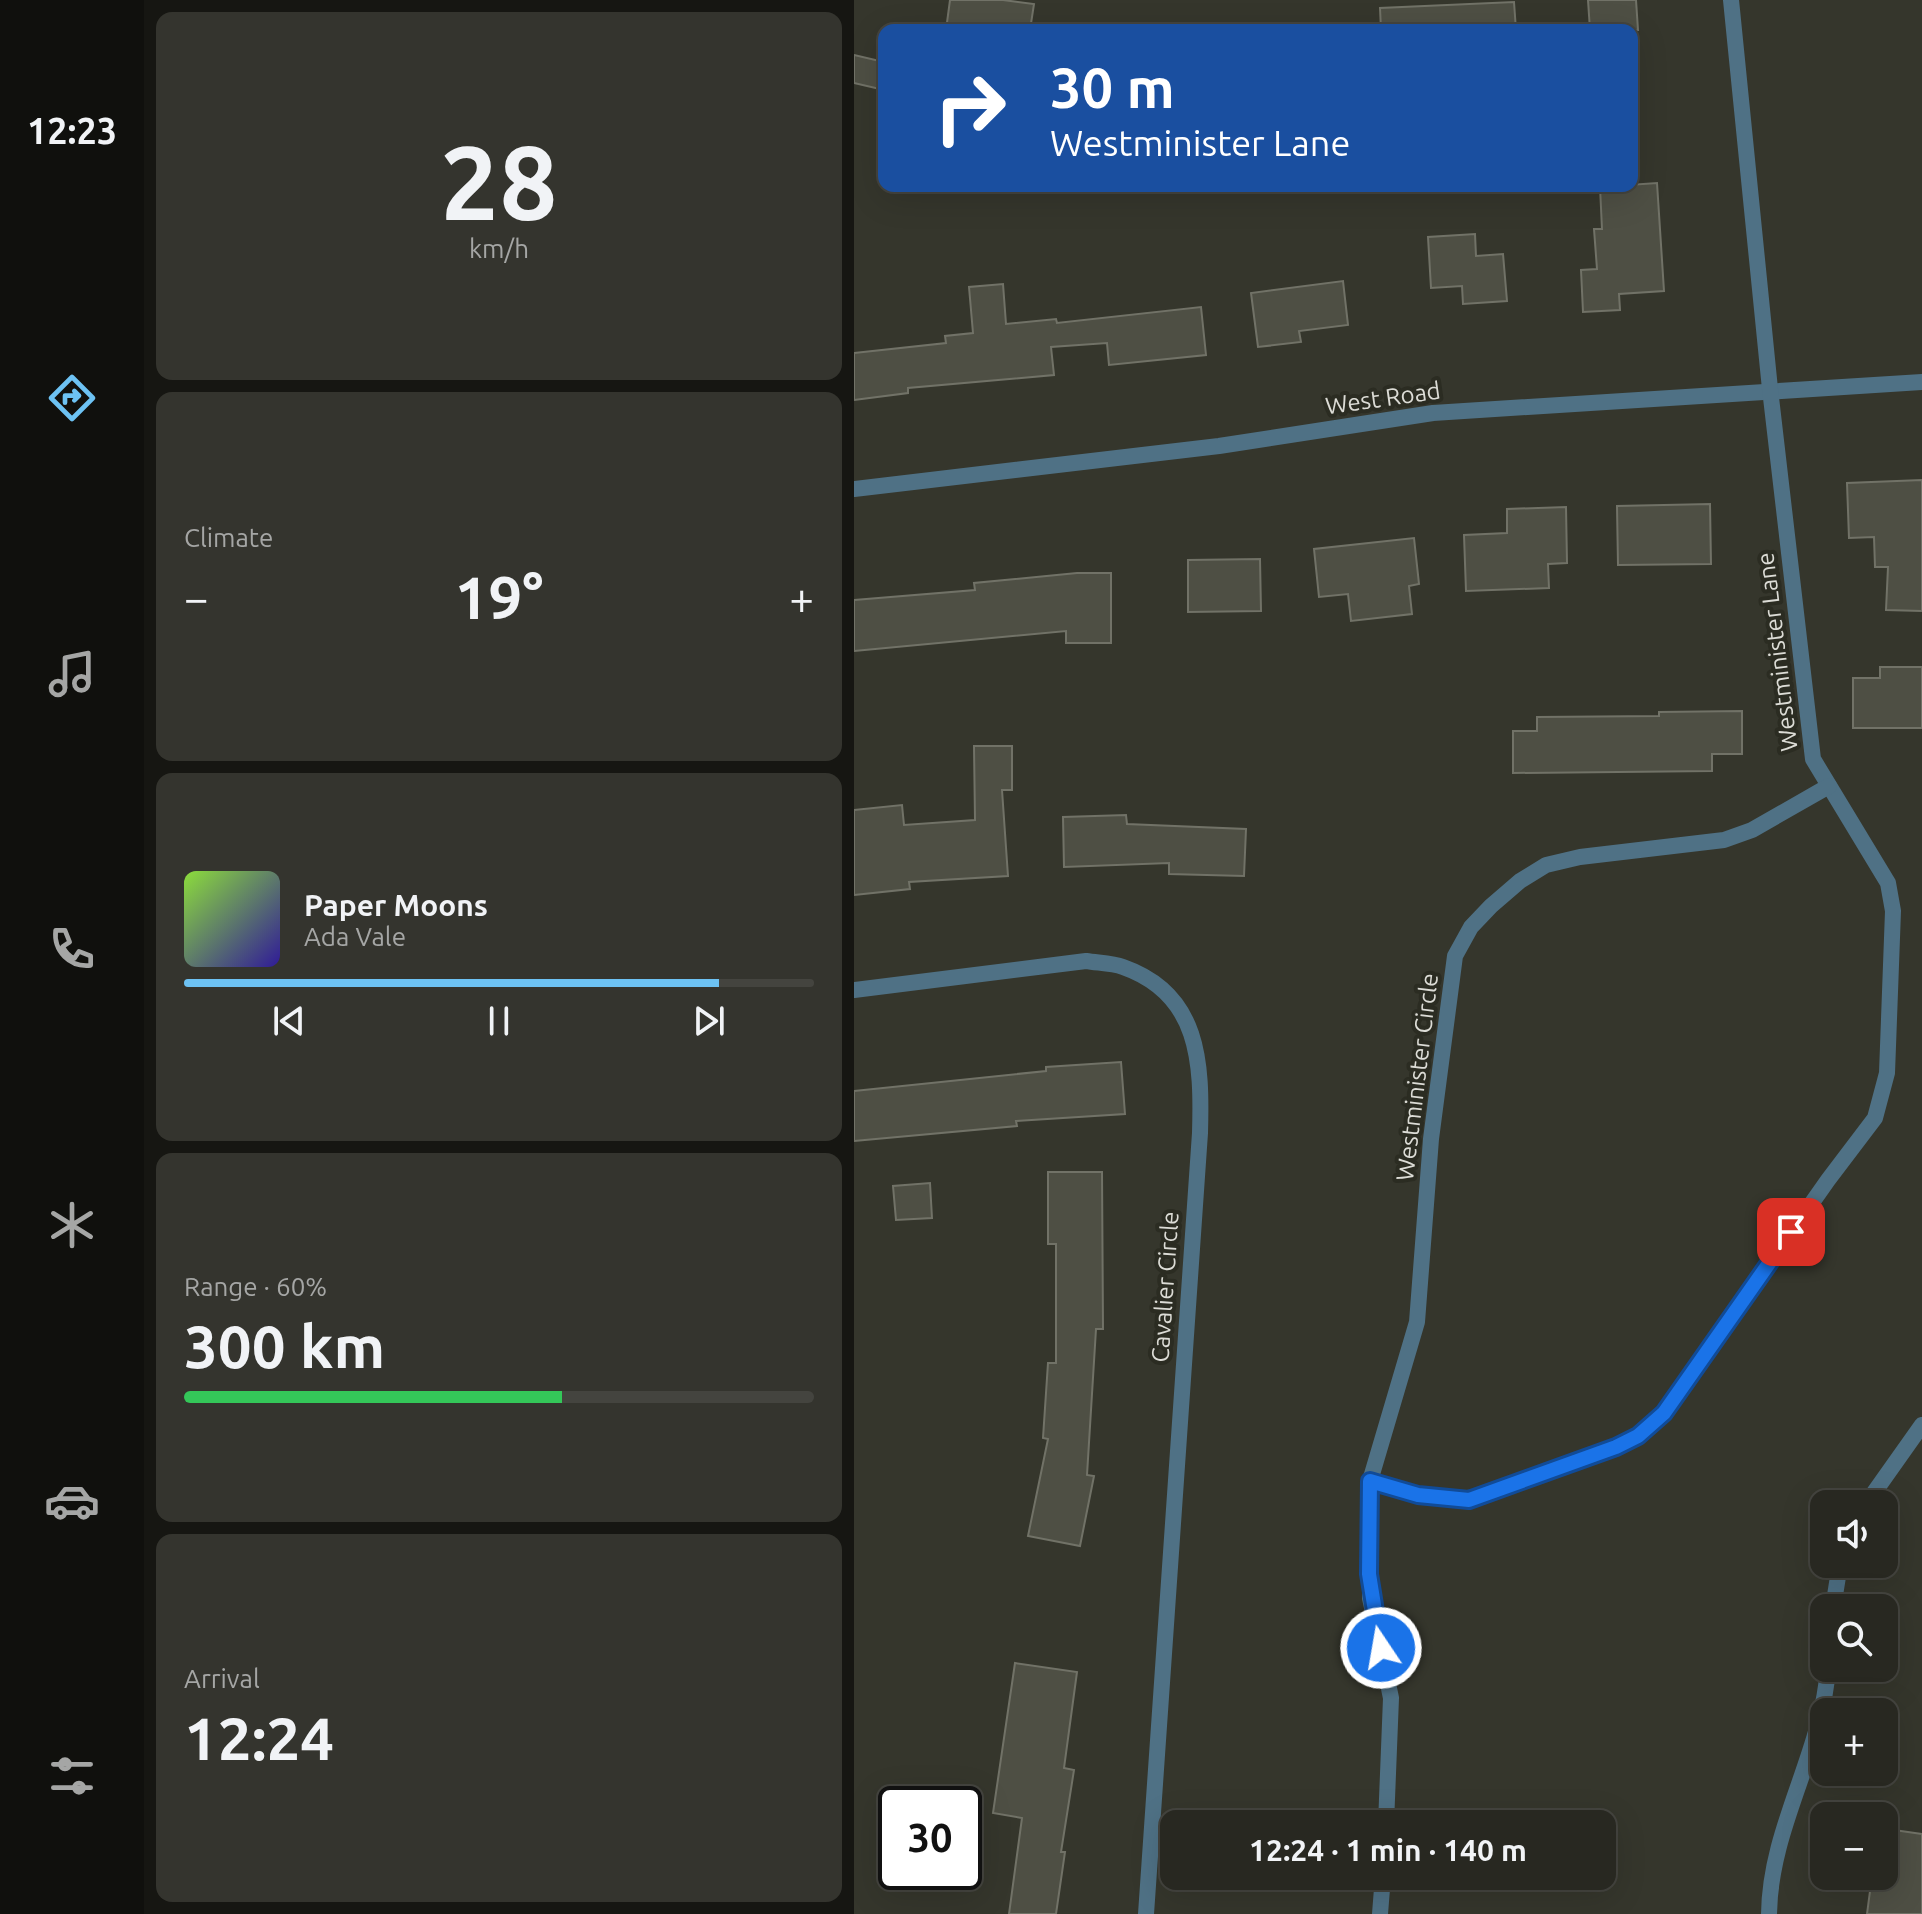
<!DOCTYPE html>
<html lang="en">
<head>
<meta charset="utf-8">
<style>
  :root { --surface:#282821; --page:#34342e; --text:#f1f3f6; --muted:#a5a6a5; --line:#44443f; --accent:#6dc2f3 }
  body { margin:0; font-family:Ubuntu,sans-serif; background:var(--page); color:var(--text); height:100vh; display:flex; flex-direction:column; font-size:30px; white-space:nowrap }
  * { box-sizing:border-box; margin:0 }
  p { font-size:26px; color:var(--muted) }
  .icon { flex:none; width:44px; height:44px; fill:none; stroke:currentColor; stroke-width:2; stroke-linecap:round; stroke-linejoin:round }
  .map { position:relative; flex:1; overflow:hidden }
  .sheet { display:flex; flex-direction:column; gap:12px; padding:12px; background:#161612; width:710px }
  .sheet>* { flex:none }
  .guide { position:absolute; left:24px; top:24px; width:760px; height:168px; border-radius:16px; box-shadow:0 8px 32px #0002,0 0 0 2px var(--line); background:#1a4fa0; color:#fff; overflow:hidden }
  .controls { position:absolute; left:956px; top:1490px; display:grid; gap:16px }
  .controls a { display:grid; place-items:center; width:88px; height:88px; border-radius:16px; background:var(--surface); box-shadow:0 8px 32px #0002,0 0 0 2px var(--line); font-size:40px }
  .speed { position:absolute; left:24px; top:1786px; display:flex; gap:16px; font-size:40px; font-weight:700; text-align:center }
  .speed>* { display:grid; place-content:center; width:104px; height:104px; border-radius:50%; background:var(--surface); box-shadow:0 8px 32px #0002,0 0 0 2px var(--line); line-height:1 }
  .speed .limit { border:4px solid #111; border-radius:12px; background:#fff; color:#111 }
  .pin { position:absolute; display:grid; place-items:center; width:68px; height:68px; color:#fff; margin:-34px; border-radius:16px; box-shadow:0 4px 12px #0006 }
  .me { position:absolute; width:88px; margin:-44px; rotate:348deg; stroke-linejoin:round; filter:drop-shadow(0 0 6px #0008) }
  .turn { display:flex; align-items:center; gap:28px; height:168px; padding:0 40px; font-size:36px }
  .turn .icon { width:104px; height:104px; stroke-width:2.5 }
  .turn b { display:block; font-size:56px; line-height:68px }
  .big { font-size:60px; font-weight:700; line-height:1.1 }
  .sheet .tile { flex:1; display:flex; flex-direction:column; justify-content:center; gap:12px; min-width:0; padding:0 28px; border-radius:16px; background:var(--page) }
  .sheet .dial { align-items:center; gap:0 }
  .dial b { font-size:104px; line-height:1 }
  .song { display:flex; align-items:center; gap:24px }
  .cover { width:96px; height:96px; border-radius:12px; background:linear-gradient(135deg,hsl(90 70% 55%),hsl(250 70% 35%)) }
  .played { height:8px; border-radius:4px; background:linear-gradient(90deg,var(--accent) 85%,var(--line) 85%) }
  .keys { display:flex; justify-content:space-around; direction:ltr }
  .heat { display:flex; justify-content:space-between; align-items:center; font-size:44px; direction:ltr }
  .charge { height:12px; border-radius:6px; background:linear-gradient(90deg,#34c759 60%,var(--line) 0) }
  .trip { position:absolute; left:306px; top:1810px; width:456px; height:80px; border-radius:16px; background:var(--surface); box-shadow:0 8px 32px #0002,0 0 0 2px var(--line); font-weight:700; line-height:80px; text-align:center }
  main { display:flex; flex:1; min-height:0 }
  .menu { display:flex; flex-direction:column; width:144px; justify-content:space-around; align-items:center; background:#10100d; color:var(--muted) }
  .menu .icon { width:56px; height:56px }
  .menu .active { color:var(--accent) }
  .menu b { font-size:36px; color:var(--text) }
  .map>svg:first-child { display:block }
  .building { fill:#4e4f44; stroke:#717267; stroke-width:2 }
  .lines { fill:none; stroke-linecap:round; stroke-linejoin:round }
  .minor { stroke:#4f7185; stroke-width:16 }
  .route-casing { stroke:#114b97; stroke-width:20 }
  .route { stroke:#1a73e8; stroke-width:14 }
  .labels { text-anchor:middle; dominant-baseline:central; stroke-width:8; stroke-linejoin:round; paint-order:stroke }
  .street-label { font-size:24px; fill:#dcdcd6; stroke:#2b2c22 }
</style>
</head>
<body>
<main>
<nav class="menu">
<b>12:23</b>
<svg class="icon active" aria-label="directions" viewBox="0 0 24 24"><path d="M12 3l9 9-9 9-9-9zM9 14v-3h6M13 9l2 2-2 2"/></svg>
<svg class="icon" aria-label="music" viewBox="0 0 24 24"><path d="M9 18V5l10-2v13"/><circle cx="6" cy="18" r="3"/><circle cx="16" cy="16" r="3"/></svg>
<svg class="icon" aria-label="phone" viewBox="0 0 24 24"><path d="M5 4h4l2 5-3 2q2 4 5 5l2-3 5 2v4C11 20 4 13 5 4z"/></svg>
<svg class="icon" aria-label="climate" viewBox="0 0 24 24"><path d="M12 3v18M4 7l16 10M4 17L20 7"/></svg>
<svg class="icon" aria-label="car" viewBox="0 0 24 24"><path d="M5 17H2v-5l4-1 3-4h7l3 4 3 1v5h-3M9 17h6M6 11h13"/><circle cx="7" cy="17" r="2"/><circle cx="17" cy="17" r="2"/></svg>
<svg class="icon" aria-label="filters" viewBox="0 0 24 24"><path d="M4 7h16M4 17h16"/><circle cx="9" cy="7" r="2"/><circle cx="15" cy="17" r="2"/></svg>
</nav>
<section class="sheet">
<div class="tile dial"><b>28</b><p>km/h</p></div>
<div class="tile"><p>Climate</p>
<div class="heat"><a>−</a><b class="big">19°</b><a>+</a></div>
</div>
<div class="tile">
<div class="song"><i class="cover"></i><div><b>Paper Moons</b><p>Ada Vale</p></div></div>
<div class="played"></div>
<div class="keys"><svg class="icon" aria-label="previous" viewBox="0 0 24 24"><path d="M18 5L8 12l10 7zM5 5v14"/></svg><svg class="icon" aria-label="pause" viewBox="0 0 24 24"><path d="M8 5v14M16 5v14"/></svg><svg class="icon" aria-label="next" viewBox="0 0 24 24"><path d="M6 5l10 7-10 7zM19 5v14"/></svg></div>
</div>
<div class="tile"><p>Range · 60%</p><b class="big">300 km</b><div class="charge"></div></div>
<div class="tile"><p>Arrival</p><b class="big">12:24</b></div>
</section>
<div class="map">
<svg width="1068" height="1914" viewBox="0 0 1068 1914">
  <rect width="100%" height="100%" fill="#35362c"/>
  <!-- building -->
  <g class="building">
    <polygon points="96,0 149,0 180,4 176,30 92,30"/>
    <polygon points="734,0 782,0 784,30 736,30"/>
    <polygon points="660,2 662,30 527,30 526,8"/>
    <polygon points="0,55 30,62 30,90 0,83"/>
    <polygon points="803,183 810,291 765,294 766,310 729,312 727,270 743,269 740,229 748,229 746,187"/>
    <polygon points="621,234 622,256 649,254 653,301 609,304 608,286 577,288 574,237"/>
    <polygon points="489,281 494,325 445,331 447,342 404,347 397,293"/>
    <polygon points="149,284 152,324 202,319 203,323 347,307 352,355 255,365 253,343 197,347 200,375 54,388 54,393 0,400 0,353 92,343 91,336 119,333 115,287"/>
    <polygon points="1068,480 1068,611 1032,610 1034,567 1021,567 1020,537 995,538 993,483"/>
    <polygon points="856,504 857,564 764,565 763,506"/>
    <polygon points="712,507 713,563 694,564 695,588 612,591 610,535 653,533 653,509"/>
    <polygon points="560,538 565,584 555,586 558,614 497,621 494,594 465,597 460,549"/>
    <polygon points="406,559 407,611 334,612 334,560"/>
    <polygon points="223,573 257,573 257,643 212,643 212,631 0,651 0,600 121,590 120,583"/>
    <polygon points="1026,667 1068,667 1068,728 999,728 999,678 1026,678"/>
    <polygon points="888,711 888,754 858,754 858,771 659,773 659,731 683,731 683,717 805,716 805,712"/>
    <polygon points="120,746 158,746 158,790 148,790 154,876 55,882 56,889 0,895 0,810 48,805 50,825 121,820"/>
    <polygon points="272,815 273,824 392,829 390,876 315,874 315,863 210,867 209,817"/>
    <polygon points="267,1062 271,1114 162,1121 163,1126 0,1141 0,1091 192,1071 192,1067"/>
    <polygon points="194,1172 248,1172 249,1329 242,1329 233,1475 240,1476 226,1546 174,1536 194,1439 189,1438 194,1363 202,1363 202,1244 194,1244"/>
    <polygon points="76,1183 78,1218 42,1220 39,1186"/>
    <polygon points="161,1663 223,1672 210,1768 220,1770 207,1852 211,1852 202,1914 155,1914 168,1818 139,1813"/>
    <polygon points="1033,1829 1068,1834 1068,1914 1013,1914 1018,1876 1030,1876"/>
  </g>
  <g class="lines">
    <!-- minor -->
    <g class="minor">
      <polyline points="0,489 365,446 579,413 1068,382"/>
      <path d="M0 990 232 961C244 963 258 963 269 967 346 994 348 1063 346 1133L292 1914"/>
      <polyline points="516,1481 564,1495 615,1500 762,1447 784,1436 810,1413 974,1180 1021,1118 1033,1073 1039,911 1034,883 959,759 916,389 877,0"/>
      <polyline points="1012,1504 1068,1425"/>
      <polyline points="979,1608 986,1564"/>
      <polyline points="532,1824 537,1698 516,1598 516,1481 563,1322 577,1139 601,956 617,927 637,906 666,881 692,865 726,857 870,840 898,830 975,786"/>
      <polyline points="526,1914 529,1876"/>
      <path d="M915 1914C916 1827 968 1754 974 1668"/>
    </g>
  </g>
  <g class="lines">
    <defs>
      <polyline id="route" points="527,1648 515,1574 516,1481 564,1495 615,1500 762,1447 784,1436 810,1413 937,1232"/>
    </defs>
    <!-- route casing -->
    <use href="#route" class="route-casing"/>
    <!-- route -->
    <use href="#route" class="route"/>
  </g>
  <g class="labels">
    <!-- street labels -->
    <g class="street-label">
      <text transform="translate(529 398) rotate(-8)">West Road</text>
      <text transform="translate(923 652) rotate(-97)">Westminister Lane</text>
      <text transform="translate(563 1077) rotate(-83)">Westminister Circle</text>
      <text transform="translate(311 1287) rotate(-86)">Cavalier Circle</text>
    </g>
  </g>
</svg>
<div class="controls">
<a><svg class="icon" aria-label="sound" viewBox="0 0 24 24"><path d="M4 9h4l5-4v14l-5-4H4zM17 9q2 3 0 6"/></svg></a>
<a><svg class="icon" aria-label="search" viewBox="0 0 24 24"><circle cx="10" cy="10" r="6"/><path d="M15 15l6 6"/></svg></a>
<a>+</a>
<a>−</a>
</div>
<div class="speed"><div class="limit">30</div></div>
<div class="pin" style="left:937px;top:1232px;background:#d93025"><svg class="icon" aria-label="arrive" viewBox="0 0 24 24"><path d="M6 21V4h12l-3 4 3 4H6"/></svg></div>
<svg class="me" style="left:527px;top:1648px" viewBox="-20 -20 40 40"><circle r="17" fill="#1a73e8" stroke="#fff" stroke-width="3"/><path d="M0-11L8 9 0 5-8 9z" fill="#fff"/></svg>
<div class="trip">12:24 · 1 min · 140 m</div>
<div class="guide">
<div class="turn"><svg class="icon" aria-label="right" viewBox="0 0 24 24"><path d="M7 20v-9h11M14 6l5 5-5 5"/></svg><div><b>30 m</b>Westminister Lane</div></div>
</div>
</div>
</main>
</body>
</html>
